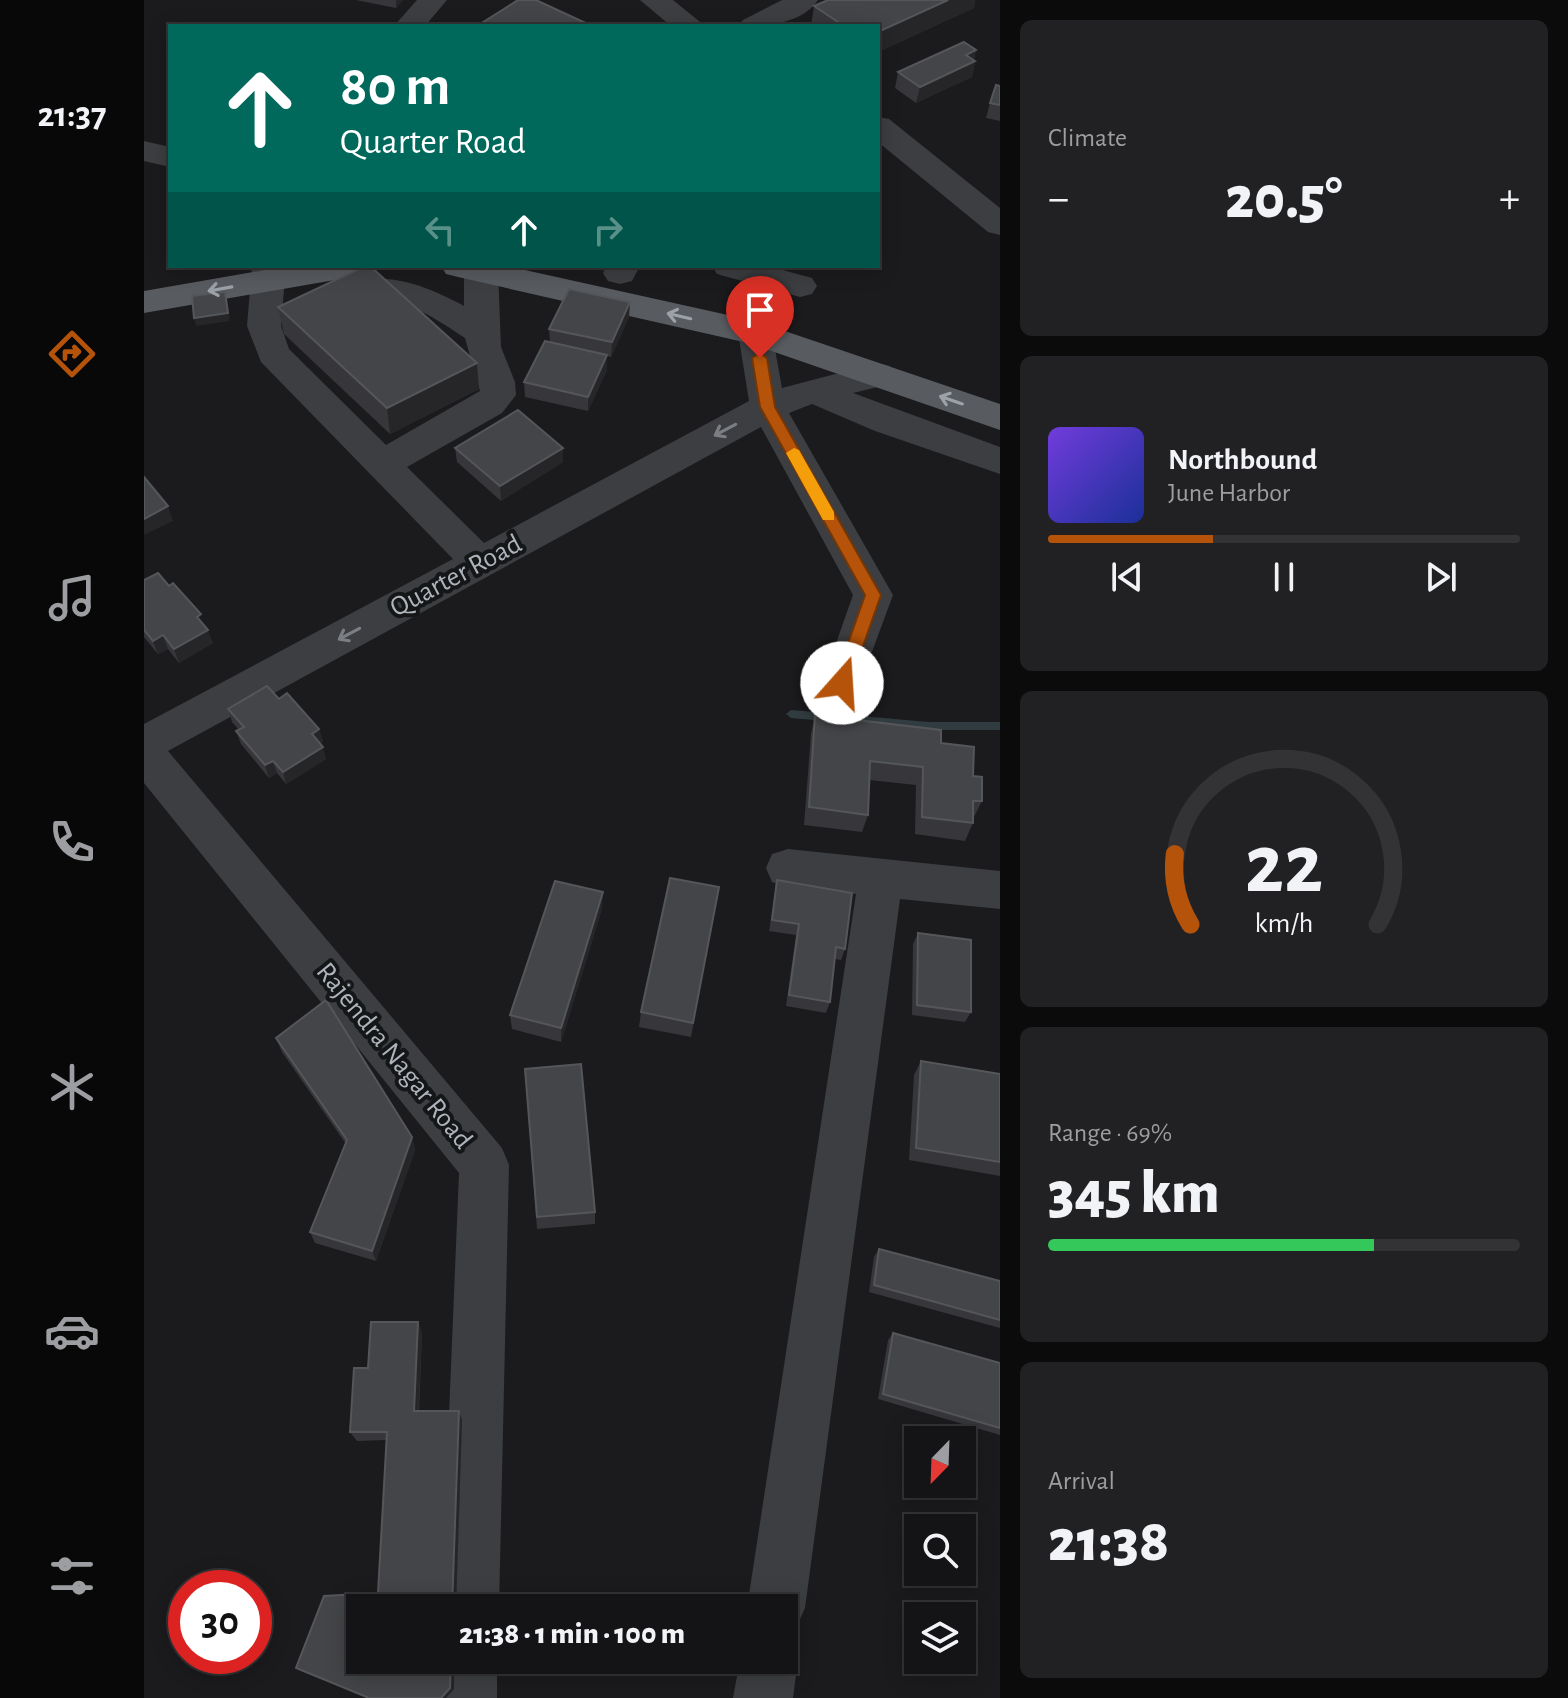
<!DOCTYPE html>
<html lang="en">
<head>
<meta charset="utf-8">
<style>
  :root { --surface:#141416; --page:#212123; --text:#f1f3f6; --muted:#9d9ea1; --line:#333335; --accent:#b45309 }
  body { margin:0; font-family:"Alegreya Sans",sans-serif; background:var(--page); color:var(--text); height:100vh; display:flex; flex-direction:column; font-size:30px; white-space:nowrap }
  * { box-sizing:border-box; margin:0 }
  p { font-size:26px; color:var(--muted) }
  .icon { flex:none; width:44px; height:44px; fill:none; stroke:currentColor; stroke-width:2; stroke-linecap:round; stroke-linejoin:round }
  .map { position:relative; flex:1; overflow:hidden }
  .drawer { display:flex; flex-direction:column; gap:20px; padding:20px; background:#0b0b0c; width:568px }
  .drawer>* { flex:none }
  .guide { position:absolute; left:24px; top:24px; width:712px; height:244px; border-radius:0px; box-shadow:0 4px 20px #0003,0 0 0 2px var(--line); background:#00695c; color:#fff; overflow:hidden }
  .needle { width:52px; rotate:203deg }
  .fabs { position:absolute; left:760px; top:1426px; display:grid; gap:16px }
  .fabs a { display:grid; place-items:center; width:72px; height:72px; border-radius:0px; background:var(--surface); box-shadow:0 4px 20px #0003,0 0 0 2px var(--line); font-size:40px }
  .speed { position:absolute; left:24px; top:1570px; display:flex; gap:16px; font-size:40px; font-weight:700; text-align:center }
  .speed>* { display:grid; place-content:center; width:104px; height:104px; border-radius:50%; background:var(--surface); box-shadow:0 4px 20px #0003,0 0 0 2px var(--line); line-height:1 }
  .speed .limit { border:12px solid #d22; background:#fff; color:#111 }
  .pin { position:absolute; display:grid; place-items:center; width:68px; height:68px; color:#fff; margin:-82px -34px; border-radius:50% 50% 50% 0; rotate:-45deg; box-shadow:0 0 8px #0007 }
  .pin .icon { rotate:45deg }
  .me { position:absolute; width:88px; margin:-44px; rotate:19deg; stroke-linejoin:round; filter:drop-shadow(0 0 6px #0008) }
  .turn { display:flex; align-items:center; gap:28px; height:168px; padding:0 40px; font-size:36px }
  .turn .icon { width:104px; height:104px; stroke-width:2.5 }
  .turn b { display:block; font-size:56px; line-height:68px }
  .lanes { display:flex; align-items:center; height:76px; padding:0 40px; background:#0003; justify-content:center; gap:40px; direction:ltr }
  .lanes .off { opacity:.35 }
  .big { font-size:60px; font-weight:800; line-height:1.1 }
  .drawer .widget { flex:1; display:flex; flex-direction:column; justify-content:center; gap:12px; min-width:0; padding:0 28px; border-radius:12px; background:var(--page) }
  .drawer .dial { align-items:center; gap:0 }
  .dial svg { height:208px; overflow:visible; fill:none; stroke:var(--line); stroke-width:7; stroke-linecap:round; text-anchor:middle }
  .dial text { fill:var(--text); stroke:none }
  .song { display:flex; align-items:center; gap:24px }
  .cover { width:96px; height:96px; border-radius:12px; background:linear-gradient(135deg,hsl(260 70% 55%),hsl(230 70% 35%)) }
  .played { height:8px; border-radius:4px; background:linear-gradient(90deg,var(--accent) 35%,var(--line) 35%) }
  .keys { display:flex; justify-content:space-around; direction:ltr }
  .heat { display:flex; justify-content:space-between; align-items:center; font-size:44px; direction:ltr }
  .charge { height:12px; border-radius:6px; background:linear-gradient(90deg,#34c759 69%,var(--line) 0) }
  .trip { position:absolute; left:202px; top:1594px; width:452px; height:80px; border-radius:0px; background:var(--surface); box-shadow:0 4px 20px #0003,0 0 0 2px var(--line); font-weight:800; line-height:80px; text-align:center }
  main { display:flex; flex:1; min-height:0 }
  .tab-bar { display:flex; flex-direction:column; width:144px; justify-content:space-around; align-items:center; background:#080809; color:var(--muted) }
  .tab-bar .icon { width:56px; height:56px }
  .tab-bar .selected { color:var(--accent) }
  .tab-bar b { font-size:36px; color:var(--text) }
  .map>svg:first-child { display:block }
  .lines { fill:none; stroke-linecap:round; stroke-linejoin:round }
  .stream { fill:#313c40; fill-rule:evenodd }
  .minor { fill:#3c3e41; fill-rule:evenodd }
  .major { fill:#585b60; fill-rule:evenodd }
  .wall { fill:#37373b }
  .shaded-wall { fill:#262629 }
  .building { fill:#444548; stroke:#54565a; stroke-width:2 }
  .oneway { stroke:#9da2a9 }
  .oneway2 { stroke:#7b7f84 }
  .route { fill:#b45309; stroke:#753606; stroke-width:2 }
  .slow { fill:#f59e0b }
  .labels { text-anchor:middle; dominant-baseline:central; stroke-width:8; stroke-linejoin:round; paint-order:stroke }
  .street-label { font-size:28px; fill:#aeb4bb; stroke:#151618 }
</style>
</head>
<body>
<main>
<nav class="tab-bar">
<b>21:37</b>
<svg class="icon selected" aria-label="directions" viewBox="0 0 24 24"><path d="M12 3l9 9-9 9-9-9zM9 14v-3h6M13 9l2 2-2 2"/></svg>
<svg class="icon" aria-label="music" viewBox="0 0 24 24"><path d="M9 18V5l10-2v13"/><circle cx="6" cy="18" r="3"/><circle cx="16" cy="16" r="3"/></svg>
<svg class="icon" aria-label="phone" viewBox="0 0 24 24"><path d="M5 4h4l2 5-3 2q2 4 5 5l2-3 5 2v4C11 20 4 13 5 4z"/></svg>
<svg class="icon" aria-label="climate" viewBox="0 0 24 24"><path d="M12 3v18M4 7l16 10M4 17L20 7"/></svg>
<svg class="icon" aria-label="car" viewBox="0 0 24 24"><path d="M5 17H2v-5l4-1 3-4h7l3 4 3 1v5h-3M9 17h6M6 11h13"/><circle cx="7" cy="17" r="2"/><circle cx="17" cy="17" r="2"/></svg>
<svg class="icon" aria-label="filters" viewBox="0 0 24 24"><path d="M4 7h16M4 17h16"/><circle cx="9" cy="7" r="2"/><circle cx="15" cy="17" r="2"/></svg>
</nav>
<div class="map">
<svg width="856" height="1698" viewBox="0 0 856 1698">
  <rect width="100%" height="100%" fill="#1b1b1d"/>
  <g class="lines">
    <!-- stream -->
    <polygon class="stream" points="647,710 785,722 856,722 856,730 785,730 647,718 642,714"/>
    <!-- minor -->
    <g class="minor">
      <polygon points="273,0 303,0 281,26 250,26"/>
      <polygon points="496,0 529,0 561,26 527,26"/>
      <path d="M638 0H674C657 25 621 26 594 26L599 20Z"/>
      <polygon points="734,117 745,119 856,208 856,235 844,232 734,142"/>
      <polygon points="0,141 26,147 26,167 0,161"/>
      <path d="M108 266H142L137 326 145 349 242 445 336 391 321 338C295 321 264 299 232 299 216 299 204 307 188 303L183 295 188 287C239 270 273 281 320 306V271L323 266H351L354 271 357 347 371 382 372 395 358 413 263 467 340 543 605 401 594 333 599 325 611 321 623 325 628 333 638 388 733 363 746 366 751 375 746 384 709 393 856 447V474L731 431 668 404 645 413 749 595 712 695 698 699 684 695 678 683 709 595 617 427 24 751 358 1148 365 1165 355 1608H297L315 1173 0 783V724L309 559 117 362 103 326Z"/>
      <polygon points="462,266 496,266 488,281 476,284 464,281 459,273"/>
      <polygon points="568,266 624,266 668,278 673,286 668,294 656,297 573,274"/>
      <polygon points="644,849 856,871 856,909 756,899 661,1608 652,1628 640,1634 640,1608 603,1608 712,894 644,887 628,882 622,868 628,854"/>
      <polygon points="640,1637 646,1639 654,1660 649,1698 589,1698 596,1660 640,1660"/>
      <polygon points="295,1660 353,1660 353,1698 293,1698"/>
    </g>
    <!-- major -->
    <g class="major">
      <polygon points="144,266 225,266 220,274 208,277 0,313 0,291"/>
      <polygon points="297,266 363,266 611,321 856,404 856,430 604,343 314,277 302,274"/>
    </g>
  </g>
  <!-- wall -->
  <g class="wall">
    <polygon points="212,0 259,0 252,8"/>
    <polygon points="684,0 831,0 830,8 734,52 734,26 667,26 670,6"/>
    <polygon points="832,50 830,60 831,61 828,77 772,103 751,88 754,72"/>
    <polygon points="856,86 856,121 842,118 846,103"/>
    <polygon points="134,307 335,389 246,434 140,334"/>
    <polygon points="485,317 467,357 463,356 463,370 444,411 381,397 380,382 406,342 405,329"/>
    <polygon points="311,448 419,462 357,501 313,462"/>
    <polygon points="0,580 60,625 69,643 35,663 24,649 14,654 0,637"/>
    <polygon points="135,699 175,729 179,742 176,743 182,759 142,784 133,773 125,778 97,744 92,731 95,730 88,722 84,709"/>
    <polygon points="671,715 797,743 829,776 838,801 829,819 829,823 821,841 771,834 772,785 725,780 724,815 718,832 660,825 667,734"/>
    <polygon points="633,880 701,949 697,960 691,959 686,1002 682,1013 642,1006 652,935 625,931"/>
    <polygon points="575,887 547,1037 495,1027 497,1012"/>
    <polygon points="458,909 417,1042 368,1029 366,1015"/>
    <polygon points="774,933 827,1012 821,1022 768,1015 769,944"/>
    <polygon points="132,1038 268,1137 271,1150 232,1261 171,1243 166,1232 202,1144 138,1052"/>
    <polygon points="777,1061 856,1074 856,1176 765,1160 770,1075"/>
    <polygon points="381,1069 451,1212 451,1224 393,1229"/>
    <polygon points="735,1249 856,1281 856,1328 725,1292 730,1257"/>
    <polygon points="227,1322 274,1322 278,1333 275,1411 315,1411 318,1420 312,1608 216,1608 216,1660 310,1660 310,1689 302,1698 225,1698 152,1668 180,1596 234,1593 242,1440 213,1441 206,1432 210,1368 224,1368"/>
    <polygon points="749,1333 856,1363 856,1435 734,1399 744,1340"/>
  </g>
  <!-- shaded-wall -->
  <g class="shaded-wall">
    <polygon points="252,0 259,0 252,8"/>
    <polygon points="804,0 831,0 830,8 734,52 734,32"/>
    <polygon points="832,50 829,62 831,61 828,77 772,103 776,87 822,55"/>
    <polygon points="81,292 86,321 52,326 50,318"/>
    <polygon points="486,302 485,317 467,357 468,342"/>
    <polygon points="463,355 463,370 444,411 444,397"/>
    <polygon points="333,363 335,389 246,434 243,408"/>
    <polygon points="419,448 419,462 357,501 356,486"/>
    <polygon points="24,506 29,521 0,535 0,519"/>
    <polygon points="64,630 69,643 35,663 30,649"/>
    <polygon points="19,635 24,649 14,654 9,641"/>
    <polygon points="175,729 179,742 171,746 168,734"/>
    <polygon points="179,747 182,759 142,784 139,772"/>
    <polygon points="129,761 133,773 125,778 121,765"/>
    <polygon points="459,892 458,909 417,1042 417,1028"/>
    <polygon points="268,1137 271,1150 232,1261 228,1251"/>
    <polygon points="274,1322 278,1333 274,1420 270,1411"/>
    <polygon points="315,1411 318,1420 312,1608 308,1608"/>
    <polygon points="307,1660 310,1660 310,1689 302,1698 297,1698"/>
  </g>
  <!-- building -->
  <g class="building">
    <polygon points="374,0 392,0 448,26 333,26"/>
    <polygon points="684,0 804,0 734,32 734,26 700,26 670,6"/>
    <polygon points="820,42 832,50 822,55 831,61 776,87 754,72"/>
    <polygon points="852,85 856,86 856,105 846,103"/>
    <polygon points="221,266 226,266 333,363 243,408 134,307"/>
    <polygon points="425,289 486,302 468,342 405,329"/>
    <polygon points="81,292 84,313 50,318 48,296"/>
    <polygon points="401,341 463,355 444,397 380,382"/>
    <polygon points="374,410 419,448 356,486 311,448"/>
    <polygon points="0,477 24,506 0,519"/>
    <polygon points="14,573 25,586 29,583 57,614 53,617 64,630 30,649 19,635 9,641 0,630 0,580"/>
    <polygon points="123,686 135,699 143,693 175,729 168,734 179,747 139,772 129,761 121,765 92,731 100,727 84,709"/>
    <polygon points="671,715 797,730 797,743 830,747 829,776 838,777 838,801 829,801 829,823 778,817 779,767 726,761 724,815 665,807"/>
    <polygon points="526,878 575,887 549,1023 497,1012"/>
    <polygon points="633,880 708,893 701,949 692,947 686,1002 645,995 655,924 628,920"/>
    <polygon points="411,881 459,892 417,1028 366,1015"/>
    <polygon points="774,933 827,940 827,1012 773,1005"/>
    <polygon points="182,1000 268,1137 228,1251 166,1232 203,1140 132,1038"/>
    <polygon points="777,1061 856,1074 856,1162 772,1148"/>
    <polygon points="437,1064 451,1212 393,1217 381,1069"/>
    <polygon points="735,1249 856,1281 856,1320 730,1285"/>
    <polygon points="227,1322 274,1322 270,1411 315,1411 308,1608 216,1608 216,1660 307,1660 306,1688 297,1698 225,1698 152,1668 180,1596 234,1593 243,1432 206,1432 210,1368 224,1368"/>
    <polygon points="749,1333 856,1363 856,1428 739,1394"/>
  </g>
  <!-- one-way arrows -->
  <defs><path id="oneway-shaft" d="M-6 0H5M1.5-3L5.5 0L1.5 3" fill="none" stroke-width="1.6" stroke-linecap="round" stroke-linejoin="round" transform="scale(2)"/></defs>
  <g class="oneway">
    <use href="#oneway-shaft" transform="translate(76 289) rotate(170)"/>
    <use href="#oneway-shaft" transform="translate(535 316) rotate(-167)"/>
    <use href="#oneway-shaft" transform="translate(807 400) rotate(-161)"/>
  </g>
  <g class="oneway2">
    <use href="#oneway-shaft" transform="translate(581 430) rotate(152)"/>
    <use href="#oneway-shaft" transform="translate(205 634) rotate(152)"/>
  </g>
  <!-- route -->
  <polygon class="route" points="616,353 623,358 631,407 737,595 706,683 698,690 690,683 721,595 616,407 608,358"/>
  <!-- slow -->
  <polygon class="slow" points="650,448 655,450 690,512 690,520 679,520 642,453"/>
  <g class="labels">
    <!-- street labels -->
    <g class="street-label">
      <text transform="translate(312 576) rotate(-28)">Quarter Road</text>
      <text transform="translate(250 1056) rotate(51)">Rajendra Nagar Road</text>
    </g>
  </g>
</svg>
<div class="fabs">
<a><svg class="needle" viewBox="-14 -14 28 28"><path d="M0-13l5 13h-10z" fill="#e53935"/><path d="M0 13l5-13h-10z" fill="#9d9ea1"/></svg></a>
<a><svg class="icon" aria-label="search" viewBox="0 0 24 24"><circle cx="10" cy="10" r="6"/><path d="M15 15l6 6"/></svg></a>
<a><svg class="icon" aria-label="layers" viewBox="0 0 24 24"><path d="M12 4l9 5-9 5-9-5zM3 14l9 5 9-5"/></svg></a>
</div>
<div class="speed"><div class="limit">30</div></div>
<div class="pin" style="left:616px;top:358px;background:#d93025"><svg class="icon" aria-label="arrive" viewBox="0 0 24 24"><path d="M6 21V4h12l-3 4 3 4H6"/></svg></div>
<svg class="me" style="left:698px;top:683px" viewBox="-20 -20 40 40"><circle r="19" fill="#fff"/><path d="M0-13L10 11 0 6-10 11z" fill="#b45309"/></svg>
<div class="trip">21:38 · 1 min · 100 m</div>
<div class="guide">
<div class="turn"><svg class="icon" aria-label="ahead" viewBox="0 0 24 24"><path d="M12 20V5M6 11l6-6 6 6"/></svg><div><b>80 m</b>Quarter Road</div></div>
<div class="lanes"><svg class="icon off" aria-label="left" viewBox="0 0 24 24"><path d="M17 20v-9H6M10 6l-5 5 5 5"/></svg><svg class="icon" aria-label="ahead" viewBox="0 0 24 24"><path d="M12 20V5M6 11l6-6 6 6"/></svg><svg class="icon off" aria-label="right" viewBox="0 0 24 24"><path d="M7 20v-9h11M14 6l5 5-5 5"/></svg></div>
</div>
</div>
<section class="drawer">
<div class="widget"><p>Climate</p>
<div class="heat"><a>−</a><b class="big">20.5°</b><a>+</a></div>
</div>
<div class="widget">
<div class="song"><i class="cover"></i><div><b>Northbound</b><p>June Harbor</p></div></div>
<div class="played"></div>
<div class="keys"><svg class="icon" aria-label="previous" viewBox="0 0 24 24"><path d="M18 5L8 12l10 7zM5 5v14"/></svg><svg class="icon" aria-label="pause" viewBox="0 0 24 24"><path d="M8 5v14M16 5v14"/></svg><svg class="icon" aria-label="next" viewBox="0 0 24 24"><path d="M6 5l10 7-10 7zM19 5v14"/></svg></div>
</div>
<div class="widget dial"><svg viewBox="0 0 100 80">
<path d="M14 69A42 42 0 1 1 86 69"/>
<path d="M14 69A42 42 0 0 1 8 42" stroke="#b45309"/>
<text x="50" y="56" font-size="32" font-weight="700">22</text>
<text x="50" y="72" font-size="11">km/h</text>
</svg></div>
<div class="widget"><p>Range · 69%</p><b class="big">345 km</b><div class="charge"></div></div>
<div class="widget"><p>Arrival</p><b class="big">21:38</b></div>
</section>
</main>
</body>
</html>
